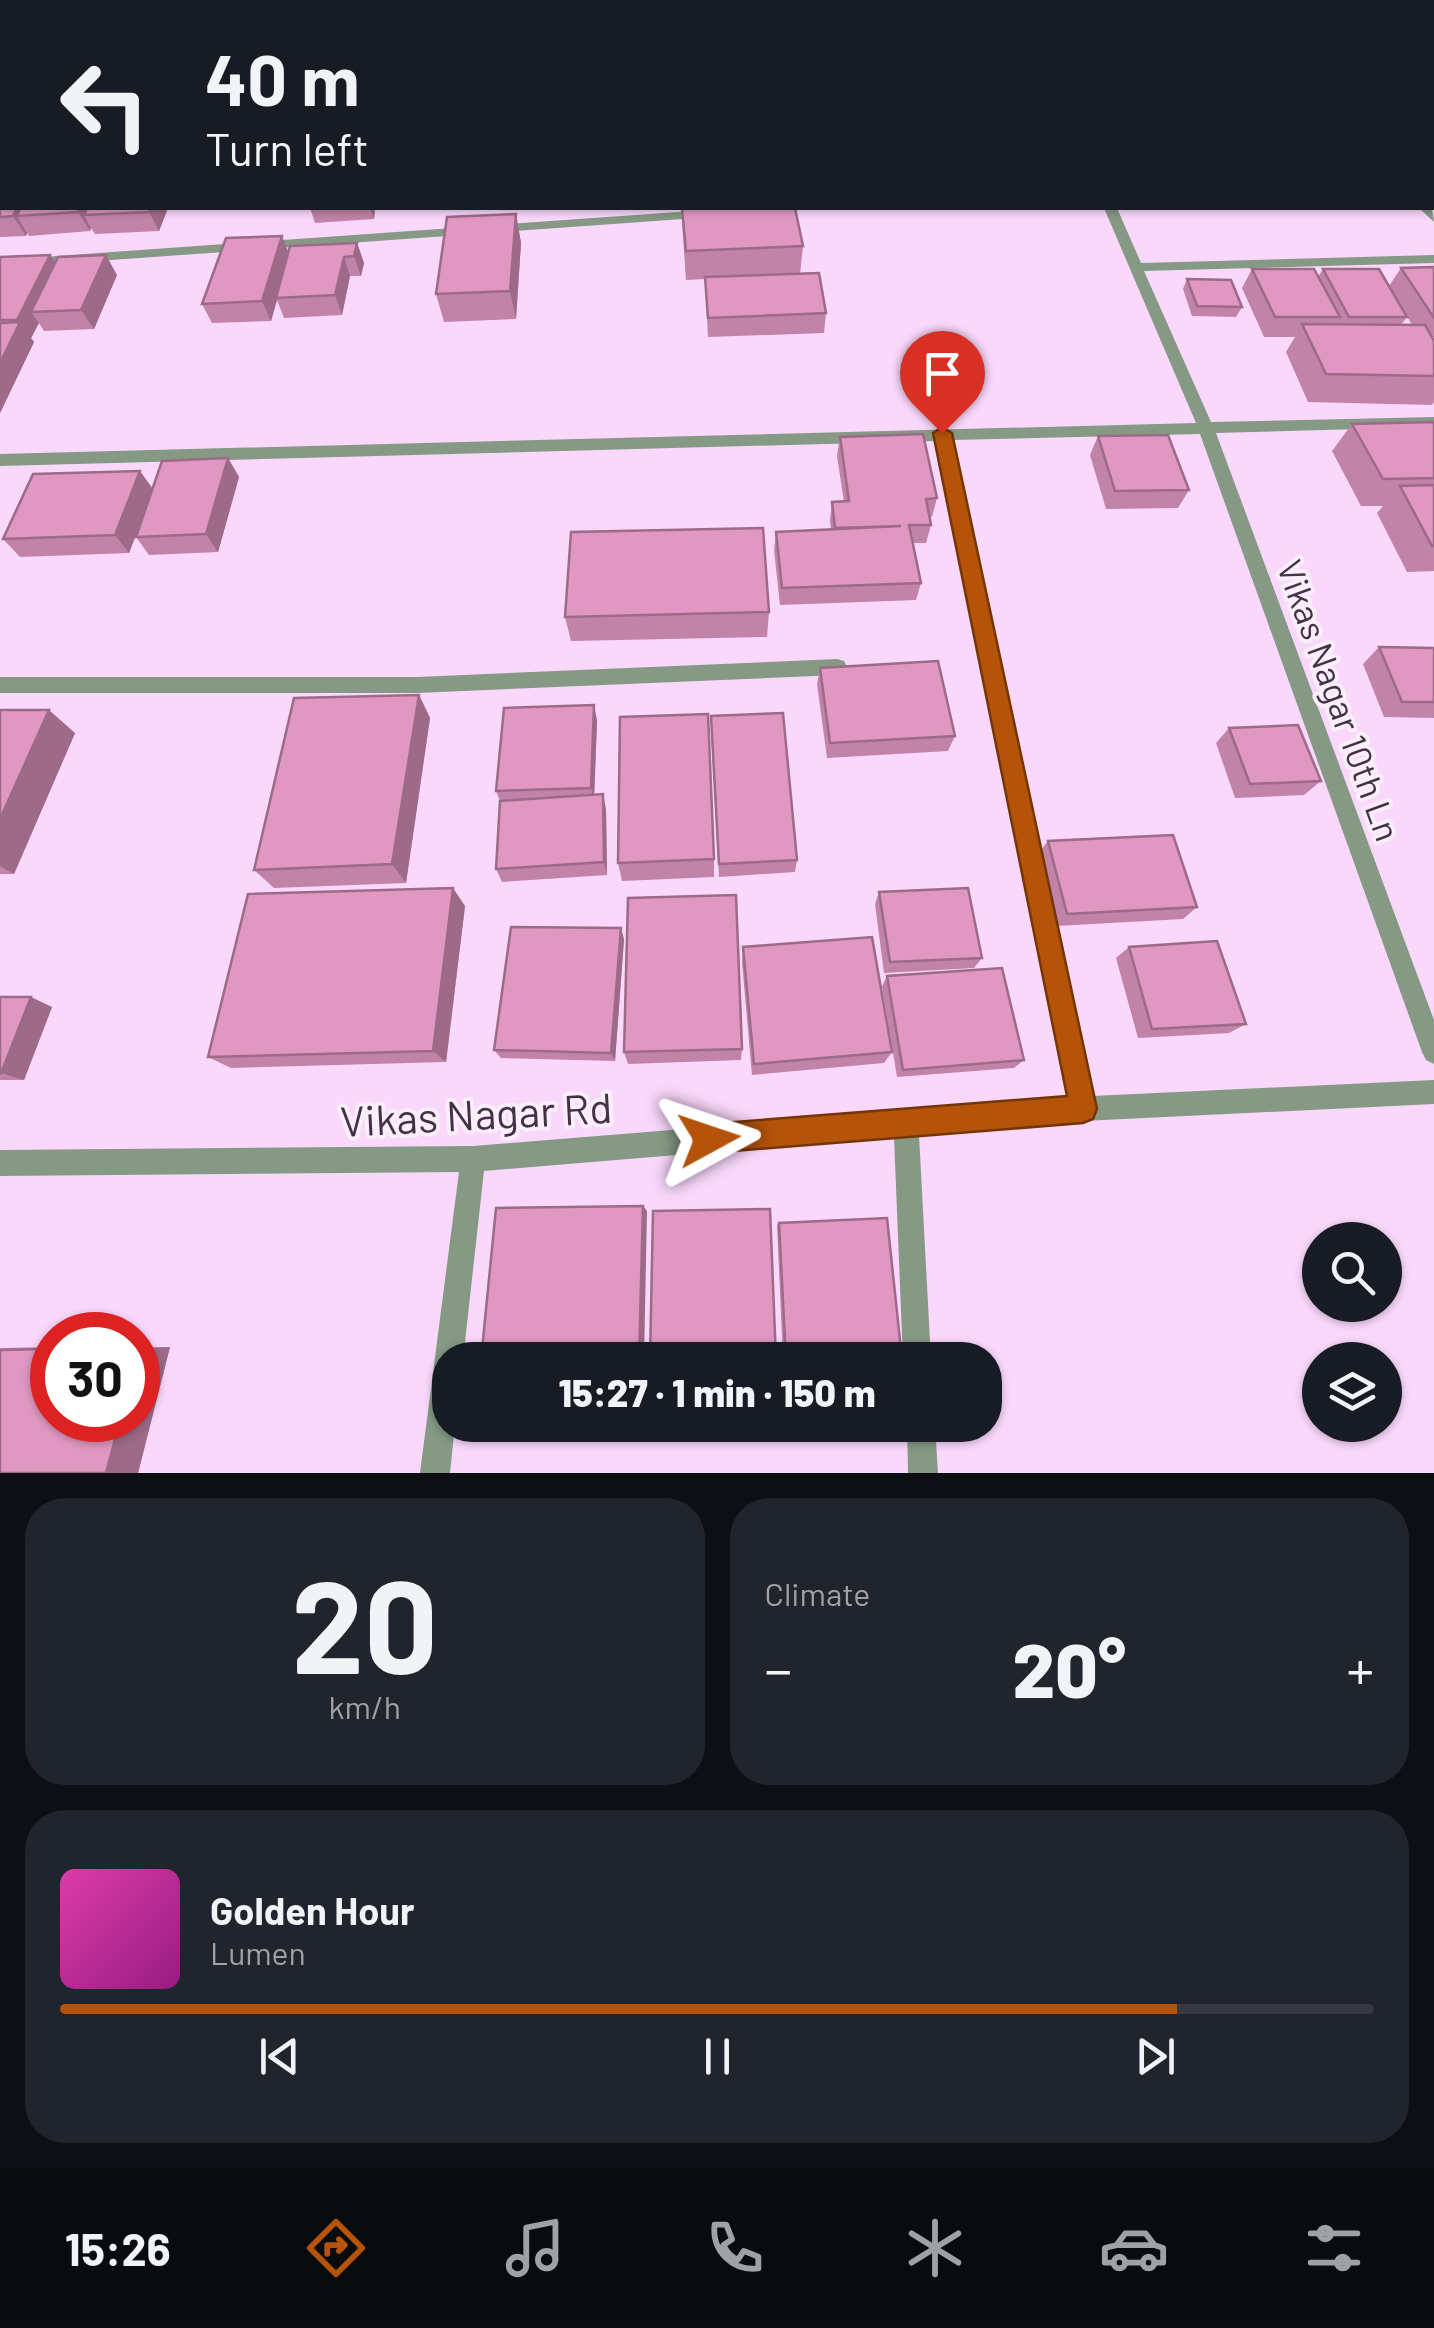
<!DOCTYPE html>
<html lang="en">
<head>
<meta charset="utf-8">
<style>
  :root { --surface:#171b24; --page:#20242c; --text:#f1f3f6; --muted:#9ea1a6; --line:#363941; --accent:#b45309 }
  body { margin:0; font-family:Barlow,sans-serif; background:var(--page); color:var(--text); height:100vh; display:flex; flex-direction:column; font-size:38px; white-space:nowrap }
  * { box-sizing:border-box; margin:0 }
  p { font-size:32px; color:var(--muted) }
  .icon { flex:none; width:55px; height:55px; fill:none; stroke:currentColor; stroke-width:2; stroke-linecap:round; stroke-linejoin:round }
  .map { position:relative; height:1473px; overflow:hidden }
  .sheet { display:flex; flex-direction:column; gap:25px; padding:25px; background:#0d0f14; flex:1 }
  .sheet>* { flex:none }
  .banner { position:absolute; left:0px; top:0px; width:1435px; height:210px; box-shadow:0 2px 8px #0004; background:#171b24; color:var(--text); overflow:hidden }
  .fabs { position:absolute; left:1302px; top:1222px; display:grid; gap:20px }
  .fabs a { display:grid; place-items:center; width:100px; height:100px; border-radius:50%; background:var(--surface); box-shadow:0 2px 8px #0004; font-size:50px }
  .speed { position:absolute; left:30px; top:1312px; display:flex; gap:20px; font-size:50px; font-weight:700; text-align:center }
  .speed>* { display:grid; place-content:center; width:130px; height:130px; border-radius:50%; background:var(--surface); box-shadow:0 2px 8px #0004; line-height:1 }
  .speed .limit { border:15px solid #d22; background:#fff; color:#111 }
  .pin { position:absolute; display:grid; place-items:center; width:85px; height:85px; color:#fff; margin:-102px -42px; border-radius:50% 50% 50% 0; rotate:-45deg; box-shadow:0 0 10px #0007 }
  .pin .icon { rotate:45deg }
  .me { position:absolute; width:110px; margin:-55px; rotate:85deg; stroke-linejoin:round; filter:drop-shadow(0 0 8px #0008) }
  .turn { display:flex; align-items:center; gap:35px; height:210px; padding:0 40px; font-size:45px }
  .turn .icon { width:130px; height:130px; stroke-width:2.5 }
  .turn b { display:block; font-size:70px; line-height:85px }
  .big { font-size:75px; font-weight:800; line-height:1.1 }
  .sheet .card { flex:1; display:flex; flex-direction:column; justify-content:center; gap:15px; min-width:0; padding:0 35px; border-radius:40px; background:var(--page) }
  .sheet .dial { align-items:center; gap:0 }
  .dial b { font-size:130px; line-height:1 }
  .song { display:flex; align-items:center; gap:30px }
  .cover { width:120px; height:120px; border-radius:15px; background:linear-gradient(135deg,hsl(320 70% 55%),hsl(310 70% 35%)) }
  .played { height:10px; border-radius:5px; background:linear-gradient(90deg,var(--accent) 85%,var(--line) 85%) }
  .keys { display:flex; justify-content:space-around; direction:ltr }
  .heat { display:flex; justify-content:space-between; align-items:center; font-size:55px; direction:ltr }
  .sheet .tiles { flex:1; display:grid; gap:25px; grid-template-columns:1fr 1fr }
  .card:last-child { grid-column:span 2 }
  .trip { position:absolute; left:432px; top:1342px; width:570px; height:100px; border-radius:40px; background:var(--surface); box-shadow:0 2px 8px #0004; font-weight:800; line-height:100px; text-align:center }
  .tabs { display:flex; height:160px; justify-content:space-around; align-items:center; background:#090b0e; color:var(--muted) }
  .tabs .icon { width:70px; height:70px }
  .tabs .current { color:var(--accent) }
  .tabs b { font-size:45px; color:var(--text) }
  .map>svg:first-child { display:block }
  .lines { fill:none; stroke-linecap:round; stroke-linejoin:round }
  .street { fill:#859984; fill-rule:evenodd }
  .secondary { stroke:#577556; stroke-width:20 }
  .wall { fill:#c183a7; fill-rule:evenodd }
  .shaded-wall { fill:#9d6a88 }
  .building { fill:#e098c2; stroke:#9d6a88; stroke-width:2.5 }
  .route { fill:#b45309; stroke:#753606; stroke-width:2.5 }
  .labels { text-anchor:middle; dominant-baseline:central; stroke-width:8; stroke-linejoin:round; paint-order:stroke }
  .street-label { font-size:35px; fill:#463048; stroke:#faeefa }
  .near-street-label { font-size:42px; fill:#463048; stroke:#faeefa }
</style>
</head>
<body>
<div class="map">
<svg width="1434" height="1473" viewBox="0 0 1434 1473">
  <rect width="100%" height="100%" fill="#fad8fc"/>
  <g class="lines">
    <!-- street -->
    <g class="street">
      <polygon points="42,0 68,0 69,2 41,2"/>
      <polygon points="1013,0 1023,0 1024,2 1014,2"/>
      <rect x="1432" y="36" width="2" height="6"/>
      <rect x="0" y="118" width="2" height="8"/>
      <polygon points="1104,208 1117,208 1141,263 1434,255 1434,263 1144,271 1211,422 1434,417 1434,427 1216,433 1434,1020 1434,1064 1426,1060 1422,1052 1200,434 952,440 1093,1096 1434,1080 1434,1104 1083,1121 919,1135 931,1360 903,1360 894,1137 484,1171 463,1360 450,1360 450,1425 455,1425 450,1473 420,1473 459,1172 0,1176 0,1150 473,1146 1068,1098 936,441 0,466 0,454 1196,423"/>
      <polygon points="1419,208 1432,208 1434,222"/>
      <polygon points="706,210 713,214 711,217 0,268 0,260"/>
      <polygon points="837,659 844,661 847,667 844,673 837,675 417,693 0,693 0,677 417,677"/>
      <polygon points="907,1425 935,1425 938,1473 908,1473"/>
    </g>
    <!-- secondary -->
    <polyline class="secondary" points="0,110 2,105"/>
  </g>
  <!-- wall -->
  <g class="wall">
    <polygon points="61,0 154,0 153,2 63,2"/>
    <polygon points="161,0 207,0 205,2 162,2"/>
    <polygon points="212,0 272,0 272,2 213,2"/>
    <polygon points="274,0 318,0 318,2 275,2"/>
    <polygon points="739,0 989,0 989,2 740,2"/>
    <polygon points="1042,0 1102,0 1101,2 1043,2"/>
    <polygon points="1432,163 1434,163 1434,206 1432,205"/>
    <polygon points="0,185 168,208 159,231 95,234 91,228 90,231 29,236 27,233 26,236 0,237"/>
    <polygon points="310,208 375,208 374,219 315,223"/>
    <polygon points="681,208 803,246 800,274 826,313 824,333 708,337 705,279 686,280"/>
    <polygon points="516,214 521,243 516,319 444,322 436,294"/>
    <polygon points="357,243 364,263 361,276 350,276 342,315 284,318 277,300 271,321 212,323 202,304 288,252"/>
    <polygon points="0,257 55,262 117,275 94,329 44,331 39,323 31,338 34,342 0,413"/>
    <path d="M1434 267V337H1432L1434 341V402L1432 405 1308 402 1286 352 1295 337H1264L1242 288 1252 269 1318 277 1323 269 1389 286 1401 268ZM1405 313 1412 325H1401L1407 317Z"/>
    <polygon points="1187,279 1242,307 1236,317 1192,316 1183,289"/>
    <polygon points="1434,422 1434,571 1407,572 1377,513 1383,506 1361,506 1332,451 1352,424"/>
    <polygon points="1098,436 1189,490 1178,508 1106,509 1090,455"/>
    <polygon points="840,437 937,498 932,517 929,517 931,525 926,543 913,543 921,583 916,600 780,605 774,550 776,532 831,529 830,520 832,502 844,502 837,456"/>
    <polygon points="228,458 239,477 218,552 149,555 136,537 141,523 129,553 20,557 3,539 152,488"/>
    <polygon points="769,612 767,637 571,641 565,617"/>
    <polygon points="1379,647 1434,648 1434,718 1384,717 1363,664"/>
    <polygon points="820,668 955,736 948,751 827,758 817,684"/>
    <polygon points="419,695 430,718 406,883 274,888 254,870"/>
    <polygon points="594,705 597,721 594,795 606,809 607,875 502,882 496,869 500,801 496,791"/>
    <polygon points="0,710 75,733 14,874 0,874"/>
    <polygon points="1229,728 1321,781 1304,795 1235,798 1216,743"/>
    <polygon points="711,732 797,860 795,872 719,877"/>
    <polygon points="1048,841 1197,907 1183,919 1056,926 1038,854"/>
    <polygon points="714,859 714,877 622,881 618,863"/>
    <polygon points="879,892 982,958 974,968 884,973 875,904"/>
    <polygon points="465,906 446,1062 231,1068 208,1057"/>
    <polygon points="624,939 615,1061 501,1058 494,1050"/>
    <polygon points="743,947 892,1052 884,1063 752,1075 742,963"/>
    <polygon points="1129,947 1246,1024 1229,1033 1138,1038 1116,958"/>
    <polygon points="887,976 1024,1060 1014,1068 897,1077 882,986"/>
    <polygon points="0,997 52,1007 24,1080 0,1080"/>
    <polygon points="742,1049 741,1060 628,1064 624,1052"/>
    <polygon points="779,1223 874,1360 783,1360 777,1225"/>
    <polygon points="52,1347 52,1420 138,1420 138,1347 170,1347 138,1473 0,1473 0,1348"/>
  </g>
  <!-- shaded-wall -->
  <g class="shaded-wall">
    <polygon points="17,208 39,208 17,216 27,233 26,236 13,216"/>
    <polygon points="80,208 98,208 84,215 91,228 90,231 78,212"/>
    <polygon points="150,208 168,208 159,231 149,212"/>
    <polygon points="370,208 375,208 374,219"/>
    <polygon points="516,214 521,243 516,319 510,291"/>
    <polygon points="282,236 290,256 276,298 277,300 271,321 262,301"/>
    <polygon points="357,243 364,263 361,276 354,256"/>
    <polygon points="50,255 63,275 31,312 39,323 31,338 34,342 0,413 0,363 20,323 17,320"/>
    <polygon points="106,255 117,275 94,329 81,310"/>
    <polygon points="344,257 350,276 342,315 335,295"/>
    <polygon points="228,458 239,477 218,552 206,534"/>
    <polygon points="140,471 153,489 129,553 115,535"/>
    <polygon points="419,695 430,718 406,883 392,864"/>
    <polygon points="594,705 597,721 594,802 591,788"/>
    <polygon points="49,710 75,733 14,874 0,866 0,819"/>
    <polygon points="603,794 606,809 607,875 604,862"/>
    <polygon points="453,888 465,906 446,1062 433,1051"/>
    <polygon points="621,928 624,939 615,1061 611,1053"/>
    <polygon points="31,997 52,1007 24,1080 1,1073"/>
    <polygon points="643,1206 647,1211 644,1360 639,1360"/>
    <polygon points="170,1347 138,1473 106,1473 120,1420 138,1420 138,1354 139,1349"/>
  </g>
  <!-- building -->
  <g class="building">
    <polygon points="420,0 420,2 385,2"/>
    <polygon points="507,0 549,0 549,2 508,2"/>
    <rect x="576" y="0" width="53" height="2"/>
    <polygon points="746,0 815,0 816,2 747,2"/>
    <polygon points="817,0 896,0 897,2 910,2 818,2"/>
    <polygon points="1432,92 1434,94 1434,124 1432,124"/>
    <polygon points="0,185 2,185 2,208 17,208 13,216 0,217"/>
    <polygon points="20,208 80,208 78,212 17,216"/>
    <polygon points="87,208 150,208 149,212 84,215"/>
    <polygon points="682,208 795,208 803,246 686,251"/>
    <polygon points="516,214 510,291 436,294 447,217"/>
    <polygon points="282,236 262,301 202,304 226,238"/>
    <polygon points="357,243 354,256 344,257 335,295 276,298 290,246"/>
    <polygon points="50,255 17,320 0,320 0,257"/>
    <polygon points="106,255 81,310 31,312 58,257"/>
    <polygon points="1434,267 1434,318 1401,268"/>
    <polygon points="1252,269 1314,269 1340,317 1275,317"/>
    <polygon points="1323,269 1379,269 1407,317 1349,317"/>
    <polygon points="819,273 826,313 708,318 705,277"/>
    <polygon points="1187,279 1231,280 1242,307 1197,306"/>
    <polygon points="20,322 0,363 0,323"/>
    <polygon points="1302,324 1425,325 1434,341 1434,376 1326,374"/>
    <polygon points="1434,422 1434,478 1383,479 1352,424"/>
    <polygon points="923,434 937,498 926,499 931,525 909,525 921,583 782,588 776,532 901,526 835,528 832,502 849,501 840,437"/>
    <polygon points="1168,435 1189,490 1115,491 1098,436"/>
    <polygon points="228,458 206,534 136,537 162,461"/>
    <polygon points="140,471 115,535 3,539 33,474"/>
    <polygon points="1434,485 1434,546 1432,546 1400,486"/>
    <polygon points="763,528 769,612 565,617 571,532"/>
    <polygon points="1379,647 1434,648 1434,702 1402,702"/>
    <polygon points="938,661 955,736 830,743 820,668"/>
    <polygon points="419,695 392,864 254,870 294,698"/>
    <polygon points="594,705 591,788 496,791 504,708"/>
    <polygon points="0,710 49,710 0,819"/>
    <polygon points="783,713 797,860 719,864 711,716"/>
    <polygon points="708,714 714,859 618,863 620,717"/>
    <polygon points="1298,725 1321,781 1250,784 1229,728"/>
    <polygon points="603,794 604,862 496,869 500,801"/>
    <polygon points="1173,835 1197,907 1067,914 1048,841"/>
    <polygon points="453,888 433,1051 208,1057 248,894"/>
    <polygon points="968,888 982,958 890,962 879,892"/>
    <polygon points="736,895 742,1049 624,1052 628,898"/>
    <polygon points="511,927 621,928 611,1053 494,1050"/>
    <polygon points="872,937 892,1052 754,1064 743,947"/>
    <polygon points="1217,941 1246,1024 1152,1029 1129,947"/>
    <polygon points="1002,968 1024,1060 903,1070 887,976"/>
    <polygon points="0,997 31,997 1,1073 0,1072"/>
    <polygon points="643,1206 639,1360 481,1360 496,1208"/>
    <polygon points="770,1209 776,1360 650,1360 653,1211"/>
    <polygon points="887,1218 902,1359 786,1360 779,1223"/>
    <polygon points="52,1349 52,1420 120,1420 106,1473 0,1473 0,1350"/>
  </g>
  <!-- route -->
  <polygon class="route" points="942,427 952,433 1097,1109 1093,1119 1083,1123 709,1153 699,1149 695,1139 699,1129 709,1124 1067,1096 933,433"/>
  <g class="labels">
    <!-- street labels -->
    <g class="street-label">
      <text transform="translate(1340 700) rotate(70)">Vikas Nagar 10th Ln</text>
    </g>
    <!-- near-street labels -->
    <g class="near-street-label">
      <text transform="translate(476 1113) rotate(-3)">Vikas Nagar Rd</text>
    </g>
  </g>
</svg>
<div class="fabs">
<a><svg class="icon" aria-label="search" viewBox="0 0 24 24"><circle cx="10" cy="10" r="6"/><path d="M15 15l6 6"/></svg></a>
<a><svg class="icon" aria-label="layers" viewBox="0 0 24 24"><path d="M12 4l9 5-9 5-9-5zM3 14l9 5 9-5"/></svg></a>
</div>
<div class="speed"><div class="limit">30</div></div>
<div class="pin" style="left:942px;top:433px;background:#d93025"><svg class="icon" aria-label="arrive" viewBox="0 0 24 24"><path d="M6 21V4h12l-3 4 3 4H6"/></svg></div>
<svg class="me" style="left:709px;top:1139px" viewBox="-20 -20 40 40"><path d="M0-17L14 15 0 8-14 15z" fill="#b45309" stroke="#fff" stroke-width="4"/></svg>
<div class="trip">15:27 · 1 min · 150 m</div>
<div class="banner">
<div class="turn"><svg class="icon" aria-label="left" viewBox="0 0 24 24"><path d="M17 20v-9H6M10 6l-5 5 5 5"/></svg><div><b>40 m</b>Turn left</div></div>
</div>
</div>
<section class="sheet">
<div class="tiles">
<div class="card dial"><b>20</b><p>km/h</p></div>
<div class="card"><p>Climate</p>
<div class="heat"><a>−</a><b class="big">20°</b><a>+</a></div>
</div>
<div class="card">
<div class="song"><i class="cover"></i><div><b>Golden Hour</b><p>Lumen</p></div></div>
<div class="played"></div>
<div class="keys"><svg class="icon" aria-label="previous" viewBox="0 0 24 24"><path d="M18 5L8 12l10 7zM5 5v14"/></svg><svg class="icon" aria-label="pause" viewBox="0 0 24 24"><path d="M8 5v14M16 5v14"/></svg><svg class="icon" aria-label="next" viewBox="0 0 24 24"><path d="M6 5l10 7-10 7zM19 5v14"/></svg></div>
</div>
</div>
</section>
<nav class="tabs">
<b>15:26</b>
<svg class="icon current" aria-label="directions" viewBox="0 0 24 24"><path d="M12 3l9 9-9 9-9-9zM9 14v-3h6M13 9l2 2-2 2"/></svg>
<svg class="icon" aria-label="music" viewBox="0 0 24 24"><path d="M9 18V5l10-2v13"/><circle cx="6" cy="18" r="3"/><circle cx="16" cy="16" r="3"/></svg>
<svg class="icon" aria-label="phone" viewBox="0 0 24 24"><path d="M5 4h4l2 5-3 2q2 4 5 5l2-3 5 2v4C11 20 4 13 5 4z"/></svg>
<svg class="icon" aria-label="climate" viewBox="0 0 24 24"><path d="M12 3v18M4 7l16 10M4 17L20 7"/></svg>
<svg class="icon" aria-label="car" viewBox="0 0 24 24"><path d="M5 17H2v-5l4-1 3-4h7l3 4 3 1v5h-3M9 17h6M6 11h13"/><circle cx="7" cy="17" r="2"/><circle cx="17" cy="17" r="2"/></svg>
<svg class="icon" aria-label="filters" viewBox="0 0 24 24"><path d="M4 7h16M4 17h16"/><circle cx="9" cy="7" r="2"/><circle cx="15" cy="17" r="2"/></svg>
</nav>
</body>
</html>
